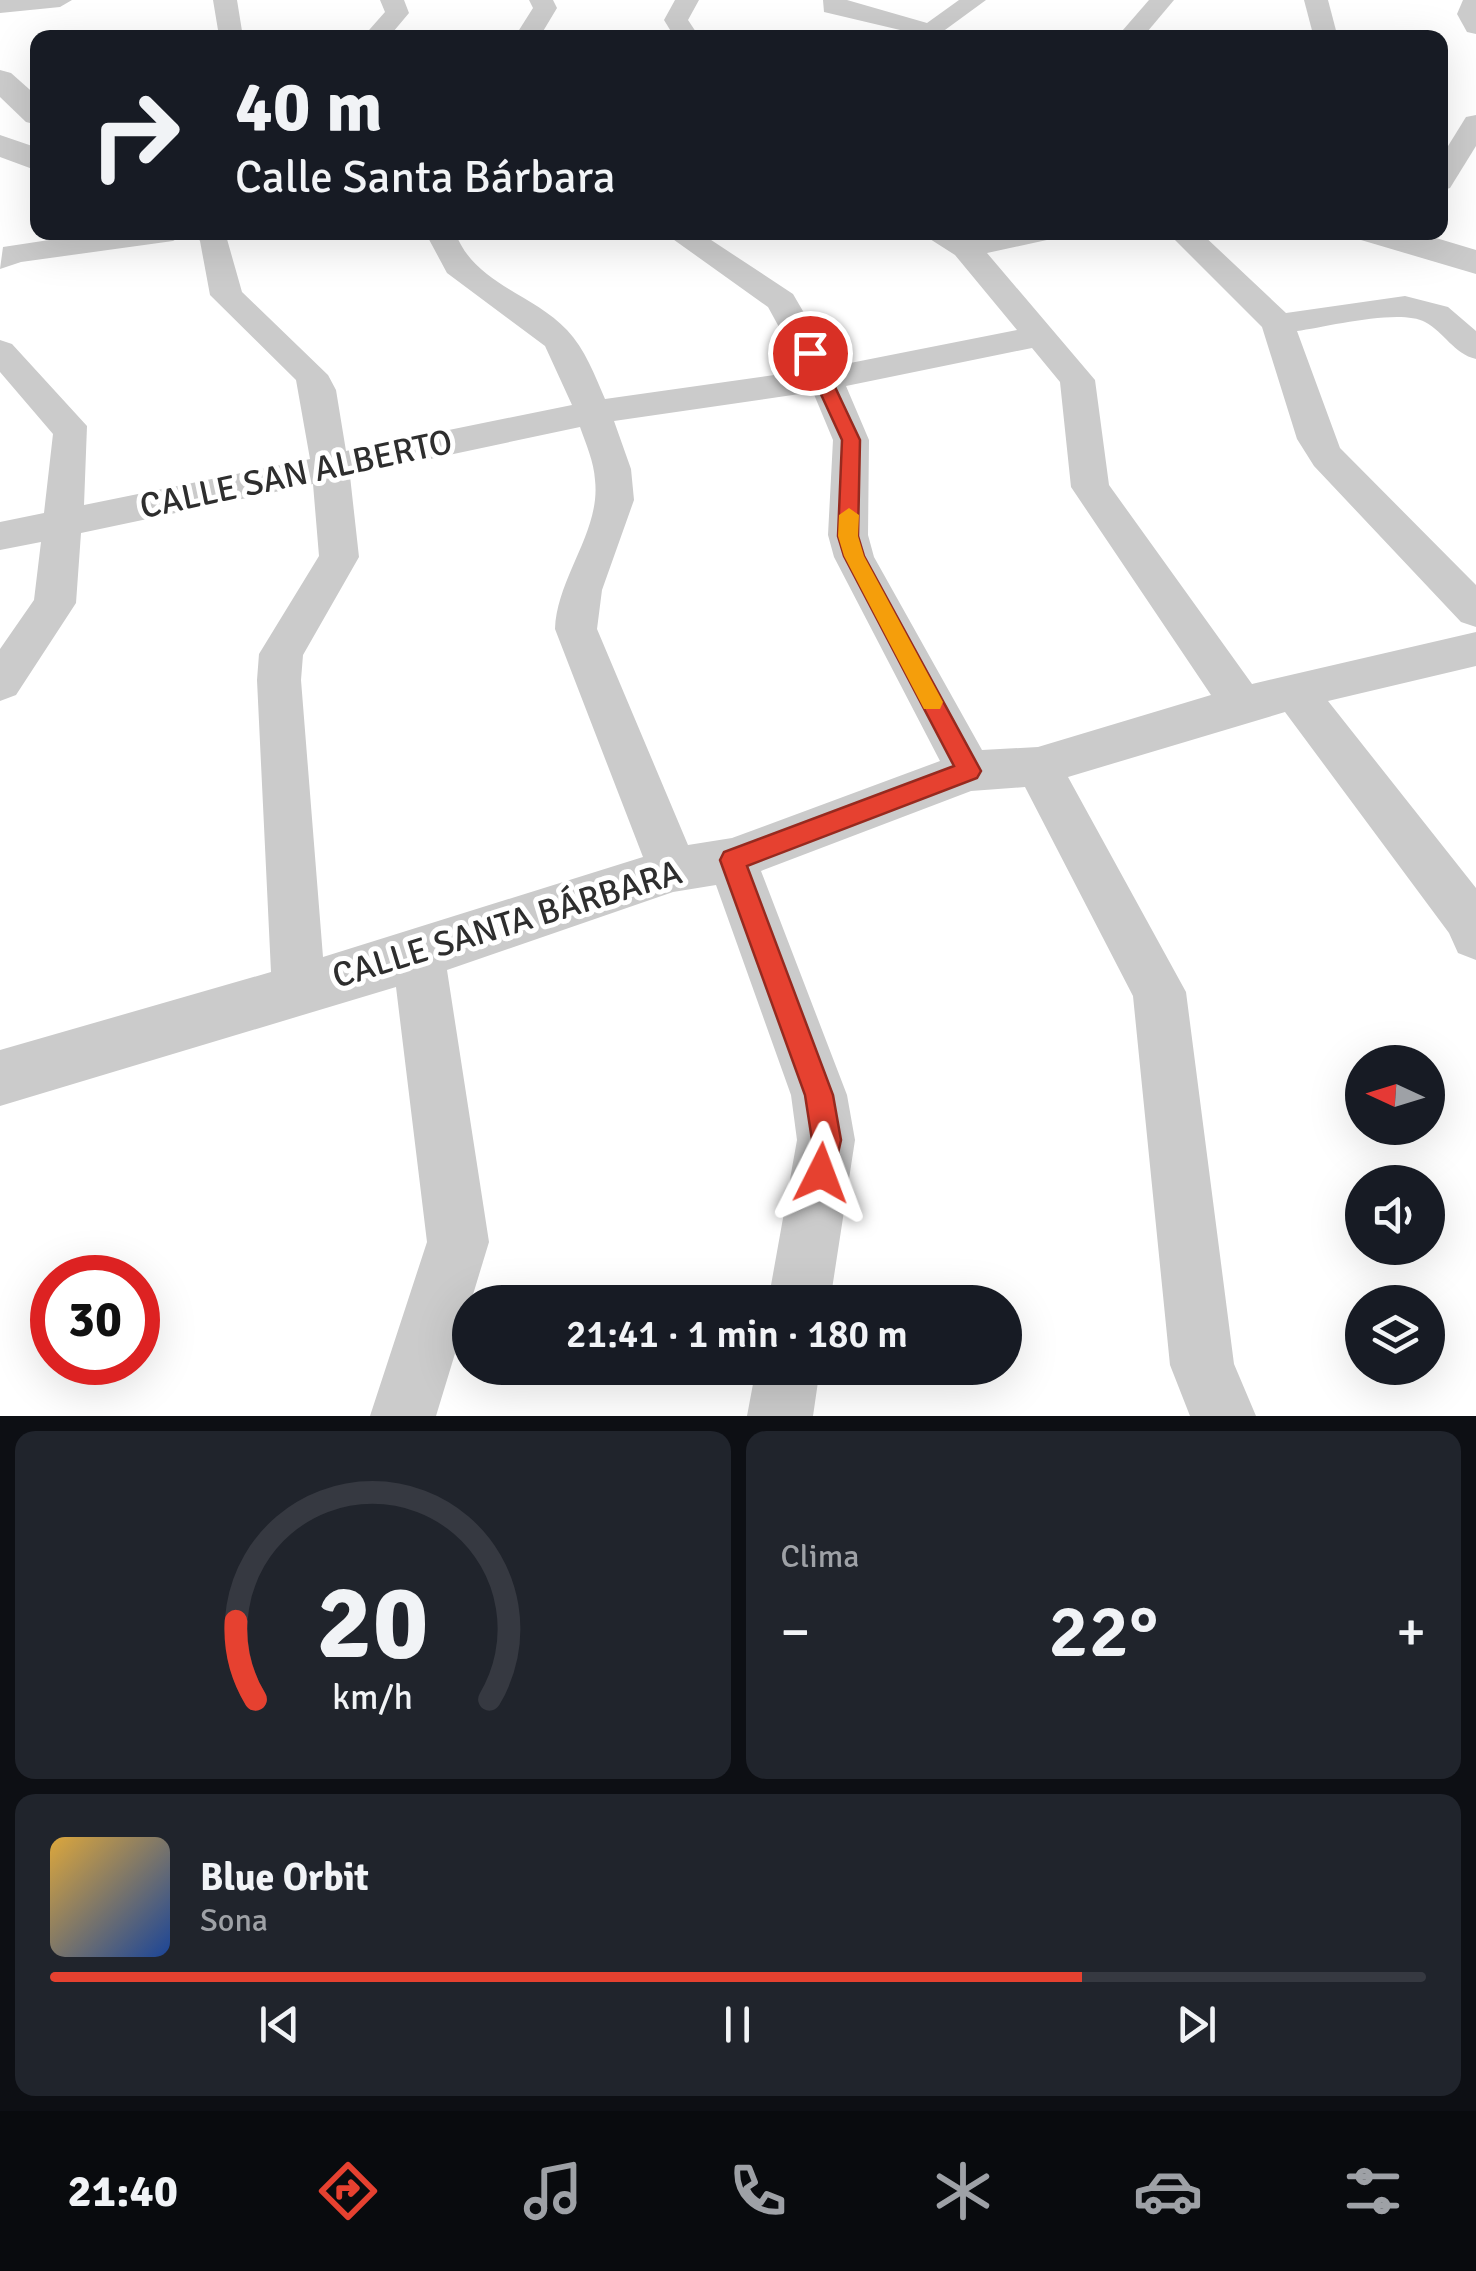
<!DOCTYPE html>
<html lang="es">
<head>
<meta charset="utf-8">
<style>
  :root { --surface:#171b24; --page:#20242c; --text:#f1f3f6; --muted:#9ea1a6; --line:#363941; --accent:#e64130 }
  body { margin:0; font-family:Signika,sans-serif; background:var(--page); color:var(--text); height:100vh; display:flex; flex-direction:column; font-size:38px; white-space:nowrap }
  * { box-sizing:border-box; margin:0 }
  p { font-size:32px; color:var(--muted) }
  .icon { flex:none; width:55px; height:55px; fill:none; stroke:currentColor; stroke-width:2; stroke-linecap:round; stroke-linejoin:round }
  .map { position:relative; height:1416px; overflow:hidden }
  .sheet { display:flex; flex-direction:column; gap:15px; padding:15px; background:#0d0f14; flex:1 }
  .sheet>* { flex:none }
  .hud { position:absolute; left:30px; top:30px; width:1418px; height:210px; border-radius:20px; box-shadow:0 10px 40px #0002; background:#171b24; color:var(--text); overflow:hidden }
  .needle { width:65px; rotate:274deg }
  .tools { position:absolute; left:1345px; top:1045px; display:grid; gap:20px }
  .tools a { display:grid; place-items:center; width:100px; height:100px; border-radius:50%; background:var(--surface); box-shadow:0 10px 40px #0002; font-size:50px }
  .speed { position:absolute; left:30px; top:1255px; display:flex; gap:20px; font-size:50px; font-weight:700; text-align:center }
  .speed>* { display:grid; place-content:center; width:130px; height:130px; border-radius:50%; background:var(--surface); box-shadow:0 10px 40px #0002; line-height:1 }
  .speed .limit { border:15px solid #d22; background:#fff; color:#111 }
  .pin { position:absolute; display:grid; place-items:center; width:85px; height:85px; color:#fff; margin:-42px; border:5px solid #fff; border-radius:50%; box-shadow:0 2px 10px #0007 }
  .me { position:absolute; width:110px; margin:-55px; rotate:3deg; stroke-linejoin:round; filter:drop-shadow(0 0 8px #0008) }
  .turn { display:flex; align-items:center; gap:35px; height:210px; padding:0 40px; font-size:45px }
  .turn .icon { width:130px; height:130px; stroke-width:2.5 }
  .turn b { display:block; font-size:70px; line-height:85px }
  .big { font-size:75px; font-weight:600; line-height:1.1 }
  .sheet .widget { flex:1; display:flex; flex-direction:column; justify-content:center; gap:15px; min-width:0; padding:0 35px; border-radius:20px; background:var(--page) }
  .sheet .dial { align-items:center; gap:0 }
  .dial svg { height:260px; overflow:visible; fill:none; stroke:var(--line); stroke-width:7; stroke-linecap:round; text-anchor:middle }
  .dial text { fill:var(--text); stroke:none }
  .song { display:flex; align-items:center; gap:30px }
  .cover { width:120px; height:120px; border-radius:15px; background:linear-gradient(135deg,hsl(40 70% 55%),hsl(220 70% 35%)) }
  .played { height:10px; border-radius:5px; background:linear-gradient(90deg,var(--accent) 75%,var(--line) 75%) }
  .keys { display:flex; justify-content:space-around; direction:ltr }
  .heat { display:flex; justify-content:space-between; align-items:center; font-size:55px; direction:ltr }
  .sheet .tiles { flex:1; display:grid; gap:15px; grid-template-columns:1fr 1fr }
  .widget:last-child { grid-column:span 2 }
  .trip { position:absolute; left:452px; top:1285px; width:570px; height:100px; border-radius:50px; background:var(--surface); box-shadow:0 10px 40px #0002; font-weight:600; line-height:100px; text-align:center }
  .tabs { display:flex; height:160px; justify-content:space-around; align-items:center; background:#090b0e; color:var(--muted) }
  .tabs .icon { width:70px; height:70px }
  .tabs .on { color:var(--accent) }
  .tabs b { font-size:45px; color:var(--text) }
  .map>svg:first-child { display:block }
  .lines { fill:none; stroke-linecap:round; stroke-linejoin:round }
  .minor { fill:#cbcbcb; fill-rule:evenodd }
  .tertiary { fill:#cbcbcb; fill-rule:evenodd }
  .route { fill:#e64130; stroke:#962a1f; stroke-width:2.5 }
  .slow { fill:#f59e0b }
  .labels { text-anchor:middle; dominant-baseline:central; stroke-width:10; stroke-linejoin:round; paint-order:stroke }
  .street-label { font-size:35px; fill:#2e2e2e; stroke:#fff }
</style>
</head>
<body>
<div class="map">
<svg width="1476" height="1416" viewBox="0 0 1476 1416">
  <rect width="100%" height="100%" fill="#fff"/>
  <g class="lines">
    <!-- minor -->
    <g class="minor">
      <polygon points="0,0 72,0 60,7 0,13"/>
      <polygon points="213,0 237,0 242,31 238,38 212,38 218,30"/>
      <polygon points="380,0 404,0 409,13 388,38 362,38 385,12"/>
      <polygon points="529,0 553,0 557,8 539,38 514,38 533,8"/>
      <polygon points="675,0 699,0 688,20 700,38 675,38 664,20"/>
      <polygon points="823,0 847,0 927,23 959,0 986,0 934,38 824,12"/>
      <polygon points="1149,0 1174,0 1142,38 1116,38"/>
      <polygon points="1304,0 1328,0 1338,38 1314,38"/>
      <polygon points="1463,0 1476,0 1476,34 1467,32 1457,14"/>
      <polygon points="1476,115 1476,146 1450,188 1440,191 1440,159 1466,117"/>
      <polygon points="102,232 188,232 173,241 21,262 0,269 3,247"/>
      <path d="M194 232H225L242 292 328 375 336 390 346 451 572 405 545 346 447 273 425 232H455C474 284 532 293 567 330 585 349 595 376 605 399L803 371 768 307 663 232H699L793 294 835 366 1017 330 955 255 919 232H959L970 238 997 232H1060L1056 238 987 253 1095 380 1109 485 1252 684 1476 632V666L1328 701 1476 888V960L1458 953 1449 933 1285 712 1068 777 1186 992 1234 1364 1256 1416H1190L1170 1365 1133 996 1025 787 971 791 761 871 847 1095 855 1140 830 1302H768L797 1140 791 1095 716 885 673 892 447 970 489 1242 436 1416H370L427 1242 396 987 0 1106V1050L271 972 257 680 259 654 319 556 313 484 81 533 76 603 16 695 0 701V649L34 600 41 542 0 550V522L44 513 53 434 0 372V340L12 344 87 426 84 505 310 459 296 380 210 295 200 241ZM1032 348 1060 382 1071 487 1211 695 1038 747 982 750 874 557 868 535 869 440 846 386ZM813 392 833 440 828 535 834 557 940 761 732 838 688 845 597 629 602 590 634 500 631 469 614 421ZM580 427C586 444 594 462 595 480 601 531 557 577 555 629L643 857 323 957 301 680 303 655 359 557 350 476Z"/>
      <path d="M1167 232H1200L1286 313 1405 296 1448 307 1476 331V359C1454 354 1444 332 1425 322 1400 308 1326 327 1297 331L1340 448 1476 585V627L1461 622 1314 466 1297 439 1262 327Z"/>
      <polygon points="756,1368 820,1368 813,1416 747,1416"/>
    </g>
    <!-- tertiary -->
    <g class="tertiary">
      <polygon points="0,70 11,73 38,97 38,125 26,122 0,97"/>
      <polygon points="0,135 38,148 38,171 0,157"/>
      <polygon points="1356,232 1416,232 1476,250 1476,274 1361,240"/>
    </g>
  </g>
  <!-- route -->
  <polygon class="route" points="804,349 819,353 860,440 858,536 864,556 981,771 977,778 747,866 833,1095 841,1140 831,1184 821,1188 810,1184 806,1173 812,1140 805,1095 720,860 724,852 954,766 844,556 838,536 842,440 802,353"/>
  <!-- slow -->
  <polygon class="slow" points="849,508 859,515 858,536 864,556 943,702 940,709 924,709 844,556 838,536 839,515"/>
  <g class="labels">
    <!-- street labels -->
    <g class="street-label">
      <text transform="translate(296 474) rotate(-12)">CALLE SAN ALBERTO</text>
      <text transform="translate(507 924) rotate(-17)">CALLE SANTA BÁRBARA</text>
    </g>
  </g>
</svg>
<div class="tools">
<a><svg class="needle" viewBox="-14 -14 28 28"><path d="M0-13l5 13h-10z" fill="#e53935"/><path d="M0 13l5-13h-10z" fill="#9ea1a6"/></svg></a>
<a><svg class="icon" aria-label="sound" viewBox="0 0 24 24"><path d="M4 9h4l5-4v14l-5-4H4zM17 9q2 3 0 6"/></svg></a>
<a><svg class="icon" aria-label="layers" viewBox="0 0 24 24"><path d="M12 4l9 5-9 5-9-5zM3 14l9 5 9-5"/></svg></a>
</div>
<div class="speed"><div class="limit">30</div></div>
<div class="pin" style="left:810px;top:353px;background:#d93025"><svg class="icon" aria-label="arrive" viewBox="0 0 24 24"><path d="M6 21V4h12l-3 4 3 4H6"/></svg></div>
<svg class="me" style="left:821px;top:1173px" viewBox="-20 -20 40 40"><path d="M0-17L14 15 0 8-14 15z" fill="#e64130" stroke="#fff" stroke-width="4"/></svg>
<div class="trip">21:41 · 1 min · 180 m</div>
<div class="hud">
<div class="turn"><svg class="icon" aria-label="right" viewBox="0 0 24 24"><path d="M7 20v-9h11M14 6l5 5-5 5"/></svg><div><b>40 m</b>Calle Santa Bárbara</div></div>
</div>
</div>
<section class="sheet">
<div class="tiles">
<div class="widget dial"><svg viewBox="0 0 100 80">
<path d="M14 69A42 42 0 1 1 86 69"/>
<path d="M14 69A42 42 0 0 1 8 45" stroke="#e64130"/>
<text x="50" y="56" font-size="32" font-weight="700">20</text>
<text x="50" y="72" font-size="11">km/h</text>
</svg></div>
<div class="widget"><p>Clima</p>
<div class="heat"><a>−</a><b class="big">22°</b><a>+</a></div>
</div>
<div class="widget">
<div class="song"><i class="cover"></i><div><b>Blue Orbit</b><p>Sona</p></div></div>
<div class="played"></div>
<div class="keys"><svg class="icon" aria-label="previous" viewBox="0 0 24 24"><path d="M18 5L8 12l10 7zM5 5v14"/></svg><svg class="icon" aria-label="pause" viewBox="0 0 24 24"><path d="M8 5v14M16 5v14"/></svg><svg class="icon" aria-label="next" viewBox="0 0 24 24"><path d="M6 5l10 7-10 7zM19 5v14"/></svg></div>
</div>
</div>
</section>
<nav class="tabs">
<b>21:40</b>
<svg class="icon on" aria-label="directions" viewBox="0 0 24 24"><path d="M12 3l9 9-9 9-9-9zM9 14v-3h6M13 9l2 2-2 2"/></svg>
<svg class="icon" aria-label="music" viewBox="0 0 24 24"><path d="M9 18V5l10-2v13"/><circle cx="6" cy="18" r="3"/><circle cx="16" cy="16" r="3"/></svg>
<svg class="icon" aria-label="phone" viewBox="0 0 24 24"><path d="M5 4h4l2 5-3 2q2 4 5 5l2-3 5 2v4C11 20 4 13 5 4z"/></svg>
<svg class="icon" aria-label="climate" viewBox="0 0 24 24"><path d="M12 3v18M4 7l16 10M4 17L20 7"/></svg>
<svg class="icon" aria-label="car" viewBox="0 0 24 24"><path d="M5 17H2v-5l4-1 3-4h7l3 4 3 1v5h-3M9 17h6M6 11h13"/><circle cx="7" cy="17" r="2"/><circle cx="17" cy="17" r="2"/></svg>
<svg class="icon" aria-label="filters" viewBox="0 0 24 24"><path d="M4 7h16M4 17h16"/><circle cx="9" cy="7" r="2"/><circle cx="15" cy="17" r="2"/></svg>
</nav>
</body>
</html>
